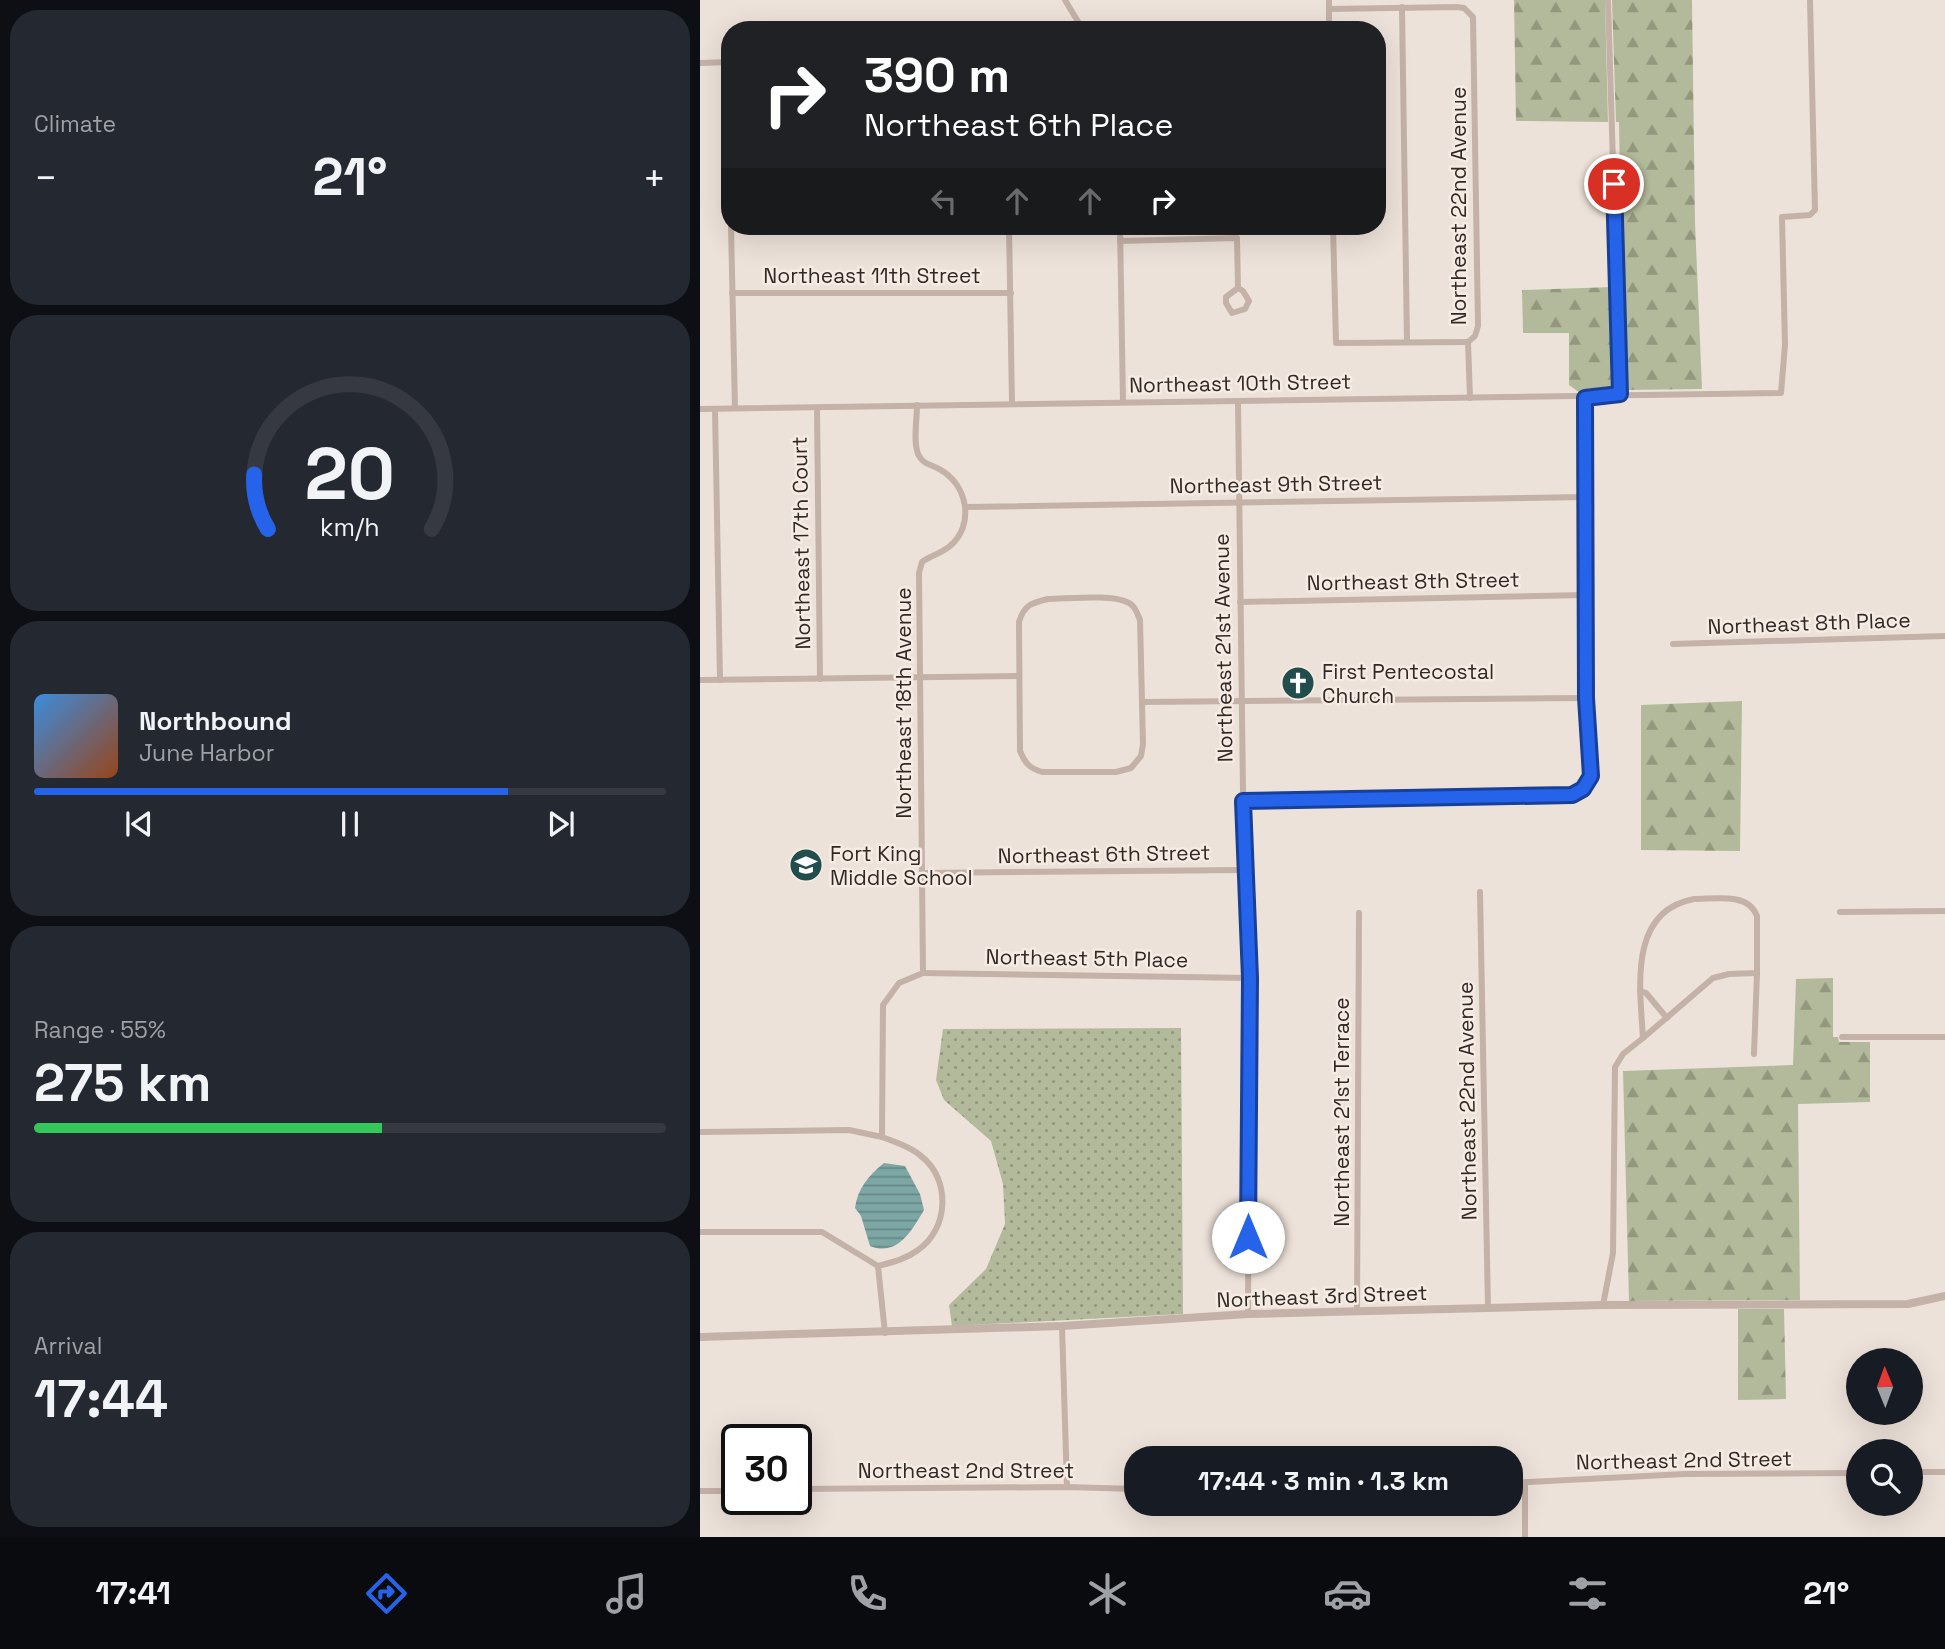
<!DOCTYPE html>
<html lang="en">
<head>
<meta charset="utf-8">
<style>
  :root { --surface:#171b24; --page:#242831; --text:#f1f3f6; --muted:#9ea1a6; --line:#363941; --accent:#2563eb }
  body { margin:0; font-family:"Space Grotesk",sans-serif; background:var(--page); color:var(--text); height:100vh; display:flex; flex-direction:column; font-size:26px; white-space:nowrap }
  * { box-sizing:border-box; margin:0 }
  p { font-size:23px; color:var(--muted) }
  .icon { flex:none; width:38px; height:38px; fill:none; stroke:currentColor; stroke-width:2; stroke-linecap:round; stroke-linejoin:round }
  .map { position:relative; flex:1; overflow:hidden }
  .panel { display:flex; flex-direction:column; gap:10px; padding:10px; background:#0d0f14; width:700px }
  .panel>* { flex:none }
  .banner { position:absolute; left:21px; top:21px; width:665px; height:214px; border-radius:28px; box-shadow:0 7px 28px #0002; background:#202124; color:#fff; overflow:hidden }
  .needle { width:46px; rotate:359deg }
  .tools { position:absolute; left:1146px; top:1348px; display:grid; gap:14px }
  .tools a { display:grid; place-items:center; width:77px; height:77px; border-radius:50%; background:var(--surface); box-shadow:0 7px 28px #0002; font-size:35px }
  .speed { position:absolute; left:21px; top:1424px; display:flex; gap:14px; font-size:35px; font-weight:700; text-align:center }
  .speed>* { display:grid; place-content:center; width:91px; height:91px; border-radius:50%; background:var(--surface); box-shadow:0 7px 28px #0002; line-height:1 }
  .speed .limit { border:4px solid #111; border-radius:10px; background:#fff; color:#111 }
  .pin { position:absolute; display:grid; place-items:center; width:60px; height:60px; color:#fff; margin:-30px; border:4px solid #fff; border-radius:50%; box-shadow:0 2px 7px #0007 }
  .me { position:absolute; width:77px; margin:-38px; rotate:0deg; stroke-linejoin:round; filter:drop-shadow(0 0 5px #0008) }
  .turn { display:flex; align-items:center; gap:24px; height:147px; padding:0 28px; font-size:32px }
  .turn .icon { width:91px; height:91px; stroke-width:2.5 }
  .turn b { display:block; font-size:49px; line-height:60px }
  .lanes { display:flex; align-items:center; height:66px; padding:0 28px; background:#0003; justify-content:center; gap:35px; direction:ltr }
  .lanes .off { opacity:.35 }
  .big { font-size:52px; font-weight:700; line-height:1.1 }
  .panel .widget { flex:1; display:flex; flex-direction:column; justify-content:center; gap:10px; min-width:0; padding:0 24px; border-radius:28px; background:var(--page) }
  .panel .dial { align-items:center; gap:0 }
  .dial svg { height:182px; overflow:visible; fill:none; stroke:var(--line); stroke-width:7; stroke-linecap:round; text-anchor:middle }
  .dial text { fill:var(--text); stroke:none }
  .song { display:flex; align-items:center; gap:21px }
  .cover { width:84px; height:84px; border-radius:10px; background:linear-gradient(135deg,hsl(210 70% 55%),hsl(20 70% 35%)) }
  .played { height:7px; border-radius:4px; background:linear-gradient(90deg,var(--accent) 75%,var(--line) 75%) }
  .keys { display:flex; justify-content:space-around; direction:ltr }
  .heat { display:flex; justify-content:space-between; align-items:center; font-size:38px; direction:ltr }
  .charge { height:10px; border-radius:5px; background:linear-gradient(90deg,#34c759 55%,var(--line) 0) }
  .trip { position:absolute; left:424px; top:1446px; width:399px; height:70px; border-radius:28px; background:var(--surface); box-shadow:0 7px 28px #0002; font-weight:700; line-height:70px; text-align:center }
  .menu { display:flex; height:112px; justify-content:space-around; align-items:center; background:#090b0e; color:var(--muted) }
  .menu .icon { width:49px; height:49px }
  .menu .active { color:var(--accent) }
  .menu b { font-size:32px; color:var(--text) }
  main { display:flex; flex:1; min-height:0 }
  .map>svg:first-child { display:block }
  .forest { fill:url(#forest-firs) }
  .park { fill:url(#park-dots) }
  .water { fill:url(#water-rules) }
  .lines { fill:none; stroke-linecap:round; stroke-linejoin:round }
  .minor { stroke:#c4b1a7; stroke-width:6 }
  .tertiary { stroke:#c4b1a7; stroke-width:8 }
  .route-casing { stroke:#184099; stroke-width:18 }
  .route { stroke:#2563eb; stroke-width:12 }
  .labels { text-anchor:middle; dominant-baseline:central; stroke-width:5; stroke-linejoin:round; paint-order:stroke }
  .street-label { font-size:21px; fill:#312926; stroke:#f6ece4 }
  .poi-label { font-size:21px; fill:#312926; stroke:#f6ece4; text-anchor:start }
</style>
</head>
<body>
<main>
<section class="panel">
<div class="widget"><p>Climate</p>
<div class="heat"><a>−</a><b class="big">21°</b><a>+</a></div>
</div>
<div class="widget dial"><svg viewBox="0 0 100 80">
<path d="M14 69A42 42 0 1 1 86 69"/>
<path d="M14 69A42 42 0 0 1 8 45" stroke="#2563eb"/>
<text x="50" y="56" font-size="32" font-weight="700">20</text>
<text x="50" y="72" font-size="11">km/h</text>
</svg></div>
<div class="widget">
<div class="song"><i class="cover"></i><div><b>Northbound</b><p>June Harbor</p></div></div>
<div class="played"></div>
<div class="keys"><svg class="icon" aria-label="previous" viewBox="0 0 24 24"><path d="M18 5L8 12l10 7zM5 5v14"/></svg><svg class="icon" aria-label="pause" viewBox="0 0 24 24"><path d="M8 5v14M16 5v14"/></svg><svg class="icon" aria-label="next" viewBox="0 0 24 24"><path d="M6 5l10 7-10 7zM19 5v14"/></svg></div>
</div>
<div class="widget"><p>Range · 55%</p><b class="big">275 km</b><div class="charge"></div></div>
<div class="widget"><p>Arrival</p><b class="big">17:44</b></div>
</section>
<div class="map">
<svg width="1245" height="1537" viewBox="0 0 1245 1537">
  <defs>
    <pattern id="forest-firs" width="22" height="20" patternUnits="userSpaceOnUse" patternTransform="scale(1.75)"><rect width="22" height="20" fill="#b3ba9b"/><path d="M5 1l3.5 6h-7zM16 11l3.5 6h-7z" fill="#92977e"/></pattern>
    <pattern id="park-dots" width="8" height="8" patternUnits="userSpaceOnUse" patternTransform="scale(1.75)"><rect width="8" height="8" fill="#b3ba9b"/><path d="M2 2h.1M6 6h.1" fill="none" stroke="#92977e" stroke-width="1.8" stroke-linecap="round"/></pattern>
    <pattern id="water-rules" width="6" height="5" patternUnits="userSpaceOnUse" patternTransform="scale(1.75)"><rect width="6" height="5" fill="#7ca7a5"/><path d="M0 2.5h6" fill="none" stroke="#668886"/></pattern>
  </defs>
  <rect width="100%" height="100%" fill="#ede2d9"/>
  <!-- forest -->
  <g class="forest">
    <polygon points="814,0 905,0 908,122 816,121"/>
    <polygon points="912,0 992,0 995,222 1002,389 924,390 919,122 916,122"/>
    <polygon points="913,287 916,390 880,393 869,385 869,333 823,333 822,290"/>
    <polygon points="1042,701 1040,851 941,850 941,705"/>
    <polygon points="1133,978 1133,1037 1138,1037 1139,1042 1170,1042 1170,1102 1098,1104 1100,1300 929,1301 923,1071 1093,1065 1096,979"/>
    <polygon points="1038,1309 1084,1309 1086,1399 1038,1400"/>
  </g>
  <!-- park -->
  <polygon class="park" points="481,1028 483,1314 252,1326 249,1305 286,1269 305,1224 303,1184 291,1141 244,1100 236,1080 243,1029"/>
  <!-- water -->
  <path class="water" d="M184 1163 205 1166 220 1194 224 1210C212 1230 198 1257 170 1246L161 1216 155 1208C158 1188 168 1176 184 1163Z"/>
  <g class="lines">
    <!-- minor -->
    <g class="minor">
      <polyline points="365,0 383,30"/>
      <polyline points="629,0 629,30"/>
      <polyline points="908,0 920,394"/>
      <polyline points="702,7 707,342"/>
      <polyline points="629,9 757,7 764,8 773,17 778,326 775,336 768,342 770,398"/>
      <polyline points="518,30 526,26 533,30"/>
      <polyline points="26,62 30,155"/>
      <polyline points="0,63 30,62"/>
      <polyline points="31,226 35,408"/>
      <polyline points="309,226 312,403"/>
      <polyline points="420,226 423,402"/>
      <polyline points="633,226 636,343 768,342"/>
      <polyline points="420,241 537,238 538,288 526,297 526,303 532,313 545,309 549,301 543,291 538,288"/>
      <polyline points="32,293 311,293"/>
      <polyline points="538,401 544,870 550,978 548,1314"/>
      <polyline points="117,408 120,679"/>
      <polyline points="0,409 1081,393 1085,345 1082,217 1110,215 1115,210 1110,0"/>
      <polyline points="15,409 20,680"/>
      <polyline points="267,507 887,497"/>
      <path d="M348 599C367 599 411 594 427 602 435 605 437 613 440 620L443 744 441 756 431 768 416 772H342C329 768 325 763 320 751L319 622C324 605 331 603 348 599Z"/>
      <polyline points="540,602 887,595"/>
      <polyline points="973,644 1245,636"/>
      <polyline points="0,680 319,676"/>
      <polyline points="442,702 885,698"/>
      <polyline points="543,801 872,795 883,789 891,776 885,698 885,398"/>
      <polyline points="222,873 544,870"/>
      <polyline points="780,892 788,1309"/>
      <path d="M994 899C1015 899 1048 892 1057 916V973L1029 974 1013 978 943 1038C940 988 928 911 994 899Z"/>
      <polyline points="1140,912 1245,911"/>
      <polyline points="223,973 550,978"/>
      <polyline points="940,991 946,993 967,1018"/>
      <polyline points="1142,1037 1245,1037"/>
      <polyline points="1054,1054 1057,973"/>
      <polyline points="0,1132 149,1130 182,1137"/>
      <polyline points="0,1232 122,1232 178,1266"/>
      <path d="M178 1266C193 1262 206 1259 218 1250 249 1229 251 1179 221 1156 211 1147 195 1142 182 1137L183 1005 199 983 223 973 219 573 222 562C230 556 242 553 250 546 275 525 268 484 239 469 231 464 223 465 218 454 213 441 217 419 217 405"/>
      <polyline points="178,1266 185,1333"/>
      <polyline points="903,1305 913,1253 915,1067 923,1054 943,1038"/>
      <polyline points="657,1311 659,913"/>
      <polyline points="362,1326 367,1487"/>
      <polyline points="1211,1472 1245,1472"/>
      <polyline points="825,1482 825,1537"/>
      <polyline points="810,1483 985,1474 1158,1473"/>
      <polyline points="96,1489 367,1487 436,1489"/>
      <polyline points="0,1491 37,1491"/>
    </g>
    <!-- tertiary -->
    <polyline class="tertiary" points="0,1337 362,1326 548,1314 903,1305 1208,1304 1245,1296"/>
  </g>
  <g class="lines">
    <defs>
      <polyline id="route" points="548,1237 550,978 543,801 872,795 883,789 891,776 886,698 885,398 920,394 914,184"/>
    </defs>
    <!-- route casing -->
    <use href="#route" class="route-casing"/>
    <!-- route -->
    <use href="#route" class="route"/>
  </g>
  <!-- icons -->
  <defs>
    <symbol id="church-disc" viewBox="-11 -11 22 22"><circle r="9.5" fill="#214d4c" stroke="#f6ece4"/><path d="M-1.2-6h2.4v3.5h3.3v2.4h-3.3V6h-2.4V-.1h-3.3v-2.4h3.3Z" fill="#fff"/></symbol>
    <symbol id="school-disc" viewBox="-11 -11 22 22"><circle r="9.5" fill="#214d4c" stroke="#f6ece4"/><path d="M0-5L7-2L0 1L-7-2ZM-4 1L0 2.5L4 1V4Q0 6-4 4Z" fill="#fff"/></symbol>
  </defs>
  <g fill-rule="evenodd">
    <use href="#church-disc" x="579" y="664" width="38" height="38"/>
    <use href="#school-disc" x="87" y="846" width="38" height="38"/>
  </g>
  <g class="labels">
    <!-- street labels -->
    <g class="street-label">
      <text transform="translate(758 206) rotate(-90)">Northeast 22nd Avenue</text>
      <text x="172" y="275">Northeast 11th Street</text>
      <text transform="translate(540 383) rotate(-1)">Northeast 10th Street</text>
      <text transform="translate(576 484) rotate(-1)">Northeast 9th Street</text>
      <text transform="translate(101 543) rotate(-91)">Northeast 17th Court</text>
      <text transform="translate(713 581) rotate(-1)">Northeast 8th Street</text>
      <text transform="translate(1109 623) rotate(-2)">Northeast 8th Place</text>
      <text transform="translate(523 648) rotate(-91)">Northeast 21st Avenue</text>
      <text transform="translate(203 703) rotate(-90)">Northeast 18th Avenue</text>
      <text transform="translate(404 854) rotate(-1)">Northeast 6th Street</text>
      <text transform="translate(387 958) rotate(1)">Northeast 5th Place</text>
      <text transform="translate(767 1101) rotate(-91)">Northeast 22nd Avenue</text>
      <text transform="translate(641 1112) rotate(-90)">Northeast 21st Terrace</text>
      <text transform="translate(622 1296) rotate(-2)">Northeast 3rd Street</text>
      <text transform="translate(984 1460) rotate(-1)">Northeast 2nd Street</text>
      <text x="266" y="1470">Northeast 2nd Street</text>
    </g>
    <!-- poi labels -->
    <g class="poi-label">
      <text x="622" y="671">First Pentecostal<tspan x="622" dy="24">Church</tspan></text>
      <text x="130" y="853">Fort King<tspan x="130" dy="24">Middle School</tspan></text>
    </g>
  </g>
</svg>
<div class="tools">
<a><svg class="needle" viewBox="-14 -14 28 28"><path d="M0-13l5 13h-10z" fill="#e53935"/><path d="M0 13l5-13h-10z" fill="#9ea1a6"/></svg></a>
<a><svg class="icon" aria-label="search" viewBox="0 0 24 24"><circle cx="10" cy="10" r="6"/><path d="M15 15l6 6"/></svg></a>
</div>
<div class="speed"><div class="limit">30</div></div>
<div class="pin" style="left:914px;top:184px;background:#d93025"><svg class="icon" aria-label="arrive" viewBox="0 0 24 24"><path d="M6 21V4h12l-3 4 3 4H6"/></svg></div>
<svg class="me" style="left:548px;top:1237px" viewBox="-20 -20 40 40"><circle r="19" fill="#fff"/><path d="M0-13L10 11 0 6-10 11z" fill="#2563eb"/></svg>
<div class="trip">17:44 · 3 min · 1.3 km</div>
<div class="banner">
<div class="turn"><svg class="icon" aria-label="right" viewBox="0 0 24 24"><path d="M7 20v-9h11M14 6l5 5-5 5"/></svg><div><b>390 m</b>Northeast 6th Place</div></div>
<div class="lanes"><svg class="icon off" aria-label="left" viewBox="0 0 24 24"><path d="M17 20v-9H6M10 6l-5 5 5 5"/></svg><svg class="icon off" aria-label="ahead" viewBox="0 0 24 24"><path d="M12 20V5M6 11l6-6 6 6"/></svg><svg class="icon off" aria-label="ahead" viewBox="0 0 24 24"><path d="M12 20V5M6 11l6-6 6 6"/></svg><svg class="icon" aria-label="right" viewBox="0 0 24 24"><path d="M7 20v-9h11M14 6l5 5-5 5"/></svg></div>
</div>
</div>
</main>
<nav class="menu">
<b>17:41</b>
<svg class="icon active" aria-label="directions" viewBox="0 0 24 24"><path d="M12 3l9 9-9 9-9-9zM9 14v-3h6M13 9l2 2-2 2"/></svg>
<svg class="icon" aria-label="music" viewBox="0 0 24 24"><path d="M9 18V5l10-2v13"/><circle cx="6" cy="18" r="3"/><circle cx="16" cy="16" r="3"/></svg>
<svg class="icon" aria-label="phone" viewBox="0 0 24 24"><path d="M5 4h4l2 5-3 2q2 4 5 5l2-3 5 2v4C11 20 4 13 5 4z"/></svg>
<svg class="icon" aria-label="climate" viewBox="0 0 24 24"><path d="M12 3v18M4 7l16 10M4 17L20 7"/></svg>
<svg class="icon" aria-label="car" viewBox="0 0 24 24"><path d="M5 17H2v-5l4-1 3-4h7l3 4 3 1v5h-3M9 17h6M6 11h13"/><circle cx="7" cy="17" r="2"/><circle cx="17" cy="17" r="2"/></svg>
<svg class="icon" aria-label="filters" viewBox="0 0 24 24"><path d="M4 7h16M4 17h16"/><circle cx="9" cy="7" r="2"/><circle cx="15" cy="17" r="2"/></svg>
<b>21°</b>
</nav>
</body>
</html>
